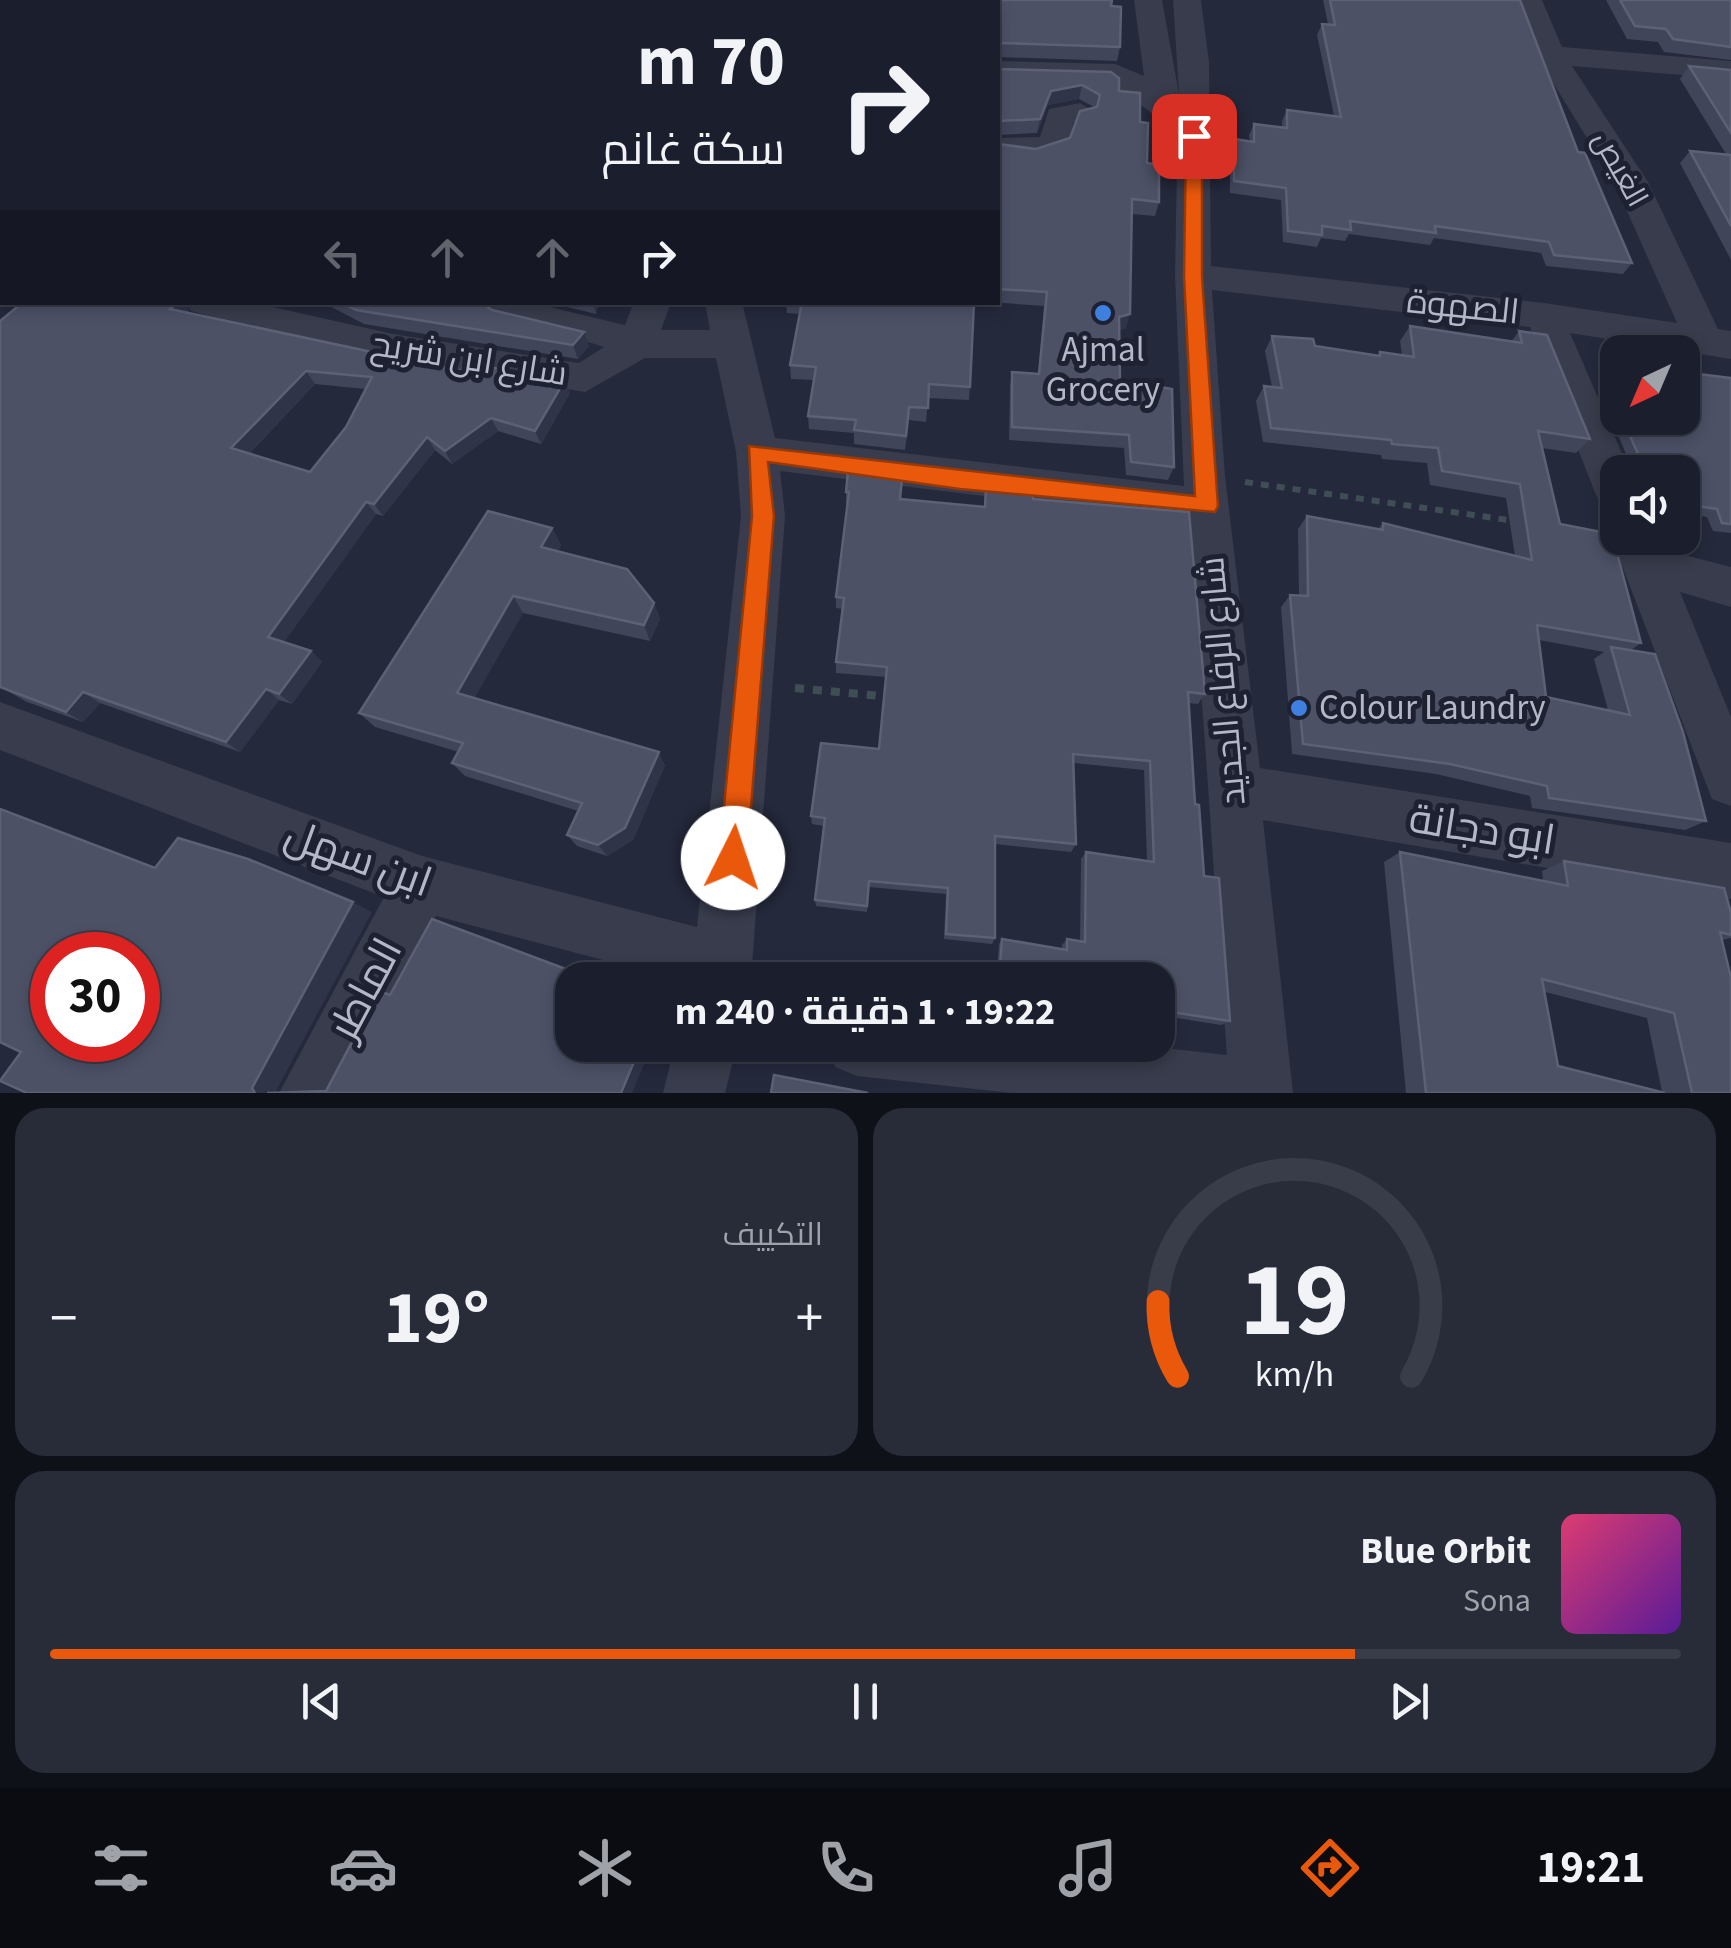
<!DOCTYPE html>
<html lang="ar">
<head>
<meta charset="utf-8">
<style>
  :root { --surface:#1b1f2d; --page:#282c39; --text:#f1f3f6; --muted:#a0a2aa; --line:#393d49; --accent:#ea580c }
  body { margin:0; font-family:"Source Sans 3",Cairo,sans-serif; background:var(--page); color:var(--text); direction:rtl; height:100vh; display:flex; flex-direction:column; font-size:38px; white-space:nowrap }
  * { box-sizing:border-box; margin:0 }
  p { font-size:32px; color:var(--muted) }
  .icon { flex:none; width:55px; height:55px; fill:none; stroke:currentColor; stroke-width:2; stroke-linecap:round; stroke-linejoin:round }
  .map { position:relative; height:1093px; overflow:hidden; direction:ltr }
  .sheet { display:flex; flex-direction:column; gap:15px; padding:15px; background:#0f1119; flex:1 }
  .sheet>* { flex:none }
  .hud { position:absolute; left:0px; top:0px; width:1000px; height:305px; box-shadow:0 5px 15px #0003,0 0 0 2px var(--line); direction:rtl; background:#1b1f2d; color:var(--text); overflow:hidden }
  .needle { width:65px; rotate:224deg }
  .buttons { position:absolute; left:1600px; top:335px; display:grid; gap:20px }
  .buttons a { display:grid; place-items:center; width:100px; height:100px; border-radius:20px; background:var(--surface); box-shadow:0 5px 15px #0003,0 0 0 2px var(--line); font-size:50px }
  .speed { position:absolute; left:30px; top:932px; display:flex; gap:20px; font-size:50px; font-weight:700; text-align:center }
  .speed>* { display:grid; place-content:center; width:130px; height:130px; border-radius:50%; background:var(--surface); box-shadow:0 5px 15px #0003,0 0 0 2px var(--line); line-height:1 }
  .speed .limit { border:15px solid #d22; background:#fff; color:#111 }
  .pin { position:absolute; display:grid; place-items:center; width:85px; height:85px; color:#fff; margin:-42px; border-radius:20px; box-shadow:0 5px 15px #0006 }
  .me { position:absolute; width:110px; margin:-55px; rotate:4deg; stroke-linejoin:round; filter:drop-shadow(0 0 8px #0008) }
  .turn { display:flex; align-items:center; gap:35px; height:210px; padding:0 50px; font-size:45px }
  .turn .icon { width:130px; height:130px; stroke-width:2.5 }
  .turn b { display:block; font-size:70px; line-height:85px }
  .lanes { display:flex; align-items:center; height:95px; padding:0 50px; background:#0003; justify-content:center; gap:50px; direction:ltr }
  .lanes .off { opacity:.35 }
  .big { font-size:75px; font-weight:700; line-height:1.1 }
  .sheet .card { flex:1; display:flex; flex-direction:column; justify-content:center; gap:15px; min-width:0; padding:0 35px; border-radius:30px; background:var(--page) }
  .sheet .dial { align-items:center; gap:0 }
  .dial svg { height:260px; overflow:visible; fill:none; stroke:var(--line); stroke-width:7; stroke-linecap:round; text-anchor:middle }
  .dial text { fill:var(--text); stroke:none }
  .song { display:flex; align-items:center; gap:30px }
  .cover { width:120px; height:120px; border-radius:15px; background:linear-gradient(135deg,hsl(340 70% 55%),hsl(270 70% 35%)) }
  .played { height:10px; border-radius:5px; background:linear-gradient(90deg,var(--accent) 80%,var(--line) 80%) }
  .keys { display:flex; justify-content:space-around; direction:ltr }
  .heat { display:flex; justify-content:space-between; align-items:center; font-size:55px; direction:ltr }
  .sheet .tiles { flex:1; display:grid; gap:15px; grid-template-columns:1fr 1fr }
  .card:last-child { grid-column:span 2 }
  .trip { position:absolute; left:555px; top:962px; width:620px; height:100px; border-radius:30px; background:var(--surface); box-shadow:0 5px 15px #0003,0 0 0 2px var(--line); font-weight:700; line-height:100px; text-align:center; direction:rtl }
  .dock { display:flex; height:160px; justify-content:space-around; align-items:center; background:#0b0c12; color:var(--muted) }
  .dock .icon { width:70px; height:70px }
  .dock .selected { color:var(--accent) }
  .dock b { font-size:45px; color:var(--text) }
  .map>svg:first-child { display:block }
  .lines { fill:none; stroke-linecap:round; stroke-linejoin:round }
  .path-far1 { stroke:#3f4e55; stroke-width:6; stroke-dasharray:8 8; stroke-linecap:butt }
  .path { stroke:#3f4e55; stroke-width:8; stroke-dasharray:9 9; stroke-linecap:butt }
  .minor { fill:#383c4c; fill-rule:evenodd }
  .wall { fill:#40455a; fill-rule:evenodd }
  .shaded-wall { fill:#2f3449 }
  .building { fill:#4c5166; stroke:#5c6175; stroke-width:2.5; fill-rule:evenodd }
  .route { fill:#ea580c; stroke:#983908; stroke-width:2.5 }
  .shop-dot { fill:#3f7fe0; stroke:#1d2131; stroke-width:4 }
  .labels { text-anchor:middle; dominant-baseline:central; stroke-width:10; stroke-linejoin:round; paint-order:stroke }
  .far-street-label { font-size:30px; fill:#b4b7c8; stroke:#1d2131 }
  .street-label { font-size:35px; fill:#b4b7c8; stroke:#1d2131 }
  .poi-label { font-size:35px; fill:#b4b7c8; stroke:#1d2131 }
  .near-street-label { font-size:42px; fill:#b4b7c8; stroke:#1d2131 }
</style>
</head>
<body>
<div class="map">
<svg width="1731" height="1093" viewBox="0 0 1731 1093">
  <rect width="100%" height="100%" fill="#24293c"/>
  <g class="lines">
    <!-- path-far1 -->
    <polyline class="path-far1" points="1245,482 1515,521"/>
    <!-- path -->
    <polyline class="path" points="795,688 892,697"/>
    <!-- minor -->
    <g class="minor">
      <polygon points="718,0 746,0 746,2 719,2"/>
      <path d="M1134 0H1162L1179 94 1173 0H1201L1209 62 1211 266 1544 303 1677 323 1614 182 1536 55 1514 0H1542L1562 47 1731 61V79L1572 66 1648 182 1718 329 1731 331V359L1570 333 1630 472H1618V512L1603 507 1596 495 1530 327 1212 290 1225 476 1260 768 1731 843V899L1263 820 1293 1093H1011L857 1076 835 1067 826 1045H1137L1227 1055C1213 876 1204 700 1187 521L780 471 785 516 751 980H679L436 916 344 1093H279L384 897 0 750V702L422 856 697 927 741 516 736 452 716 358H645L585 392 345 352 191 311 186 302H251L393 334 579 363 604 347C571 334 494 332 476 302H529L625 325 634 302H671L661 330H710L705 302H742L775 438 1184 486 1175 276 1177 163 1162 154 1153 114 1109 82 998 79V61L1115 64 1144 76Z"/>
      <polygon points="1080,103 1095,112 1091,119 1074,122 1066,149 1034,160 998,156 998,138 1040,137 1049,109"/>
      <rect x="0" y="230" width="2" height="23"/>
      <polygon points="1618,528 1618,538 1657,538 1662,549 1731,567 1731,607 1680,592 1731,717 1731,806 1712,799 1705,781 1621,563 1613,538"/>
      <polygon points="675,1045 737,1045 725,1093 663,1093"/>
    </g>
  </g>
  <!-- wall -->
  <g class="wall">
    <polygon points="1323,0 1520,0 1578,152 1632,263 1623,274 1546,266 1541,253 1434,238 1430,245 1349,234 1345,241 1321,238 1317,247 1283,242 1281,200 1230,193 1230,151 1234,139 1250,141 1249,135 1254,124 1282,128 1282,121 1287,110 1334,116 1317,35 1322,24 1328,24"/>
    <polygon points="1606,0 1731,0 1731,60 1664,52 1658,42 1627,39"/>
    <polygon points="998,2 1111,6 1120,47 1117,61 998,57 998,61"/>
    <polygon points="998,66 1000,69 1119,91 1140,122 1147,163 1159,202 1155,216 1132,214 1126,328 1119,330 1120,380 1174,467 1168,480 1126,475 1124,448 1009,440 1010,386 1012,372 1038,374 1044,306 989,302 998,302 998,144 1036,149 1070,138 1094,107 1079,99 1048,105 1037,133 998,135"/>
    <polygon points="1689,66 1731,70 1731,260 1680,163 1690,151 1726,154 1680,79"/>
    <path d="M23 302H185L190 313 570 393 541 444 498 431 452 464 435 450 383 516 376 514 284 642 311 651 322 662 292 704 279 700 240 752 100 703 83 722 27 702 0 687ZM315 384 365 389 346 427 310 472 249 454Z"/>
    <polygon points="322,302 480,302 492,310 589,346 578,359 364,324"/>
    <polygon points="547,302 599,302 596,314"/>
    <polygon points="786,302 974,302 969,400 928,398 926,422 909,420 905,450 854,444 854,433 809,429 808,416 814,380 791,379 790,365 800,314 787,313"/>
    <path d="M1410 326 1511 342 1519 331 1590 439 1576 453 1542 448 1560 524 1641 643 1631 650 1706 821 1685 830 1532 808 1530 796 1436 774 1292 754 1281 607 1290 595H1299L1298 529 1307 516 1378 529 1383 523 1515 556 1506 498 1430 485 1427 463 1382 459 1381 455 1263 442 1256 401 1264 386 1272 387 1265 351 1272 336 1315 346 1377 356 1380 352 1402 355 1400 341ZM1539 640 1604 652 1594 659 1608 710 1546 697Z"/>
    <polygon points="1731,378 1731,533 1713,531 1707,517 1682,513 1682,472 1625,472 1632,468 1602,397 1609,389 1618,390 1618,418 1682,418"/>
    <polygon points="986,488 1033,499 1205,694 1198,704 1189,703 1195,804 1204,876 1230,1021 1221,1025 1158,1015 1158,980 996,980 999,944 1002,939 1062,950 1062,945 1067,939 1080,941 1081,859 1086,852 1147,861 1144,770 1074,763 1076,844 1071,852 995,844 995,938 992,944 944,939 946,894 869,887 867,912 816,906 815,900 824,826 812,824 811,816 879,749 886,677 836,673 836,662 843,609 836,608 836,597 848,504 846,504 846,492 984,507"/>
    <polygon points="552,528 561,545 558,551 654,603 660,619 650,641 523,613 474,698 665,765 633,840 607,856 577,846 567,835 578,811 465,776 452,763 459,752 375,727 359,713"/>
    <path d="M1400 852 1543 881 1542 871 1564 861 1731 913V938L1722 940 1731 1093H1406L1384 862ZM1545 992 1647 1018 1662 1092 1558 1066Z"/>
  </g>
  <!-- shaded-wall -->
  <g class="shaded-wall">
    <polygon points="1082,85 1079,99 1048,105 1037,133 1040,119 1051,91"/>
    <polygon points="178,302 185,302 191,315 170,309"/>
    <polygon points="593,302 599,302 596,314"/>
    <polygon points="1130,314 1126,328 1115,331 1119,317"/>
    <polygon points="584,332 589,346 578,359 573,345"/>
    <polygon points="306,371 315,384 242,461 231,448"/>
    <polygon points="565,380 570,393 541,444 535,431"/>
    <polygon points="491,418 498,431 452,464 445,451"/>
    <polygon points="427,437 435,450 383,516 374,504"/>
    <polygon points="366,502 376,514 280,648 268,637"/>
    <polygon points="552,528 561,545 550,564 541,547"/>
    <polygon points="513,596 523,613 469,708 457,693"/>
    <polygon points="654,603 660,619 650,641 644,625"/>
    <polygon points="311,651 322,662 292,704 279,694"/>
    <polygon points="266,689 279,700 240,752 226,742"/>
    <polygon points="83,692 100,703 83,722 66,712"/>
    <polygon points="659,752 665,765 633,840 607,856 598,845"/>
    <polygon points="353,902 372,912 276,1091 277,1093 255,1093 252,1088"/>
    <polygon points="641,1045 652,1045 632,1093 621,1093"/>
  </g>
  <!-- building -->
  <g class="building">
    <polygon points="0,0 627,0 631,2 2,2 2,169 0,168"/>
    <polygon points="776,0 1112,0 1111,6 1121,7 1120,47 1000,43 998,56 998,2 775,2"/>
    <polygon points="1330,0 1520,0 1578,152 1585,153 1632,263 1554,255 1549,242 1435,226 1436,233 1350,221 1351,230 1322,226 1322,235 1288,231 1286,188 1234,181 1234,139 1254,142 1254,124 1287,128 1287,110 1341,117 1322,24 1335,25"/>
    <polygon points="1620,0 1731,0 1731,47 1673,39 1666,29 1635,26"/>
    <polygon points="998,66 1000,69 1111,72 1119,78 1119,91 1140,93 1140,122 1148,123 1147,163 1159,165 1159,202 1132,199 1130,314 1119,317 1120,380 1172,389 1174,467 1131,462 1129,435 1012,427 1012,372 1039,374 1047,292 998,289 998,168 1001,147 998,146 998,144 1036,149 1070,138 1080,111 1097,107 1100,95 1082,85 1051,91 1040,119 998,121"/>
    <polygon points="1689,66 1731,70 1731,133"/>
    <polygon points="1690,151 1731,155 1731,226"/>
    <path d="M23 302H178L170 309 461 371 464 363 565 380 535 431 491 418 445 451 427 437 374 504 366 502 268 637 311 651 279 694 266 689 226 742 83 692 66 712 0 687V321ZM306 371 372 377 346 427 310 472 231 448Z"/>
    <polygon points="341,302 480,302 492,310 584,332 573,345 356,310"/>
    <polygon points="802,302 974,302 970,387 929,384 928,408 909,407 906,436 854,430 856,420 808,416 816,367 790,365"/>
    <polygon points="1410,326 1522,343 1519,331 1547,335 1590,439 1538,431 1560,524 1612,534 1641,643 1537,625 1546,697 1630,715 1611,647 1655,654 1683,732 1706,821 1549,798 1547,786 1450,764 1303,744 1290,595 1308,596 1307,516 1383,530 1383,523 1532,560 1520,484 1442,471 1438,448 1392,444 1391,440 1271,428 1264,386 1282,388 1272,336 1313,339 1315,346 1380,356 1380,352 1414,357"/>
    <polygon points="1682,372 1731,378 1731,524 1722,523 1717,509 1682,504 1682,472 1631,472 1630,468 1641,467 1642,463 1622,418 1682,418"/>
    <polygon points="1609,389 1618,390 1618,408"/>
    <polygon points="848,471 902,478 900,499 985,507 986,488 1033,494 1033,499 1189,512 1205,694 1188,692 1195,804 1199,805 1204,876 1219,878 1230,1021 1158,1010 1158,980 999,980 1002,939 1067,950 1067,939 1085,942 1086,852 1154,862 1150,761 1073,754 1076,844 995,836 995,938 946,934 948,888 869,881 867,906 815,900 825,818 811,816 821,743 879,749 887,667 836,662 844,598 836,597 849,492 846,492"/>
    <polygon points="488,511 552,528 541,547 627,569 654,603 644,625 513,596 457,693 659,752 625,828 598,845 567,835 582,803 452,763 463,743 359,713"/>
    <path d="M0 809 155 868 178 838 248 859 353 902 252 1088 255 1093H27L0 1081 21 1052 0 1042ZM52 955H138V1040H52Z"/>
    <polygon points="1400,852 1568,886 1564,861 1724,888 1731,913 1731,935 1720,932 1731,978 1731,1093 1692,1093 1674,1013 1542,979 1558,1066 1665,1093 1426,1093"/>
    <polygon points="432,919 595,980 572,980 572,1045 641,1045 621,1093 267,1093 326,1091 379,991 390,995"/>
    <polygon points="774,1075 868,1093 771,1093"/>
  </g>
  <!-- route -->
  <polygon class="route" points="1194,131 1202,136 1202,276 1218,506 1215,512 960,489 768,462 774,516 747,858 743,868 733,872 723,868 719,858 752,516 749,446 1195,496 1184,276 1186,136"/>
  <!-- markers -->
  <g class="shop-dot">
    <circle cx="1103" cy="313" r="10"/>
    <circle cx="1299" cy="708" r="10"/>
  </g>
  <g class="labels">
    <!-- far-street labels -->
    <g class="far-street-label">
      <text transform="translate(1620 169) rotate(61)">الغيص</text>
    </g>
    <!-- street labels -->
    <g class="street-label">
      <text transform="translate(1463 307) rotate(6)">الصهوة</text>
      <text transform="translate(469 359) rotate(9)">شارع ابن شريح</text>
      <text transform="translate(1223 681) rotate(-95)">شارع الرفاع الجديد</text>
    </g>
    <!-- poi labels -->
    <g class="poi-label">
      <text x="1103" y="350">Ajmal<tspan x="1103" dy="40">Grocery</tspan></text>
      <text x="1319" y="708" text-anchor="start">Colour Laundry</text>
    </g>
    <!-- near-street labels -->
    <g class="near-street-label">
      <text transform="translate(1482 830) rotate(9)">ابو دجانة</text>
      <text transform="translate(358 859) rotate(20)">ابن سهل</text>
      <text transform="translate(366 989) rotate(-62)">الماطر</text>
    </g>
  </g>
</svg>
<div class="buttons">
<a><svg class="needle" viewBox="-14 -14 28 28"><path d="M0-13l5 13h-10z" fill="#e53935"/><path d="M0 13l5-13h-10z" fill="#a0a2aa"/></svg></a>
<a><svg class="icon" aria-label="sound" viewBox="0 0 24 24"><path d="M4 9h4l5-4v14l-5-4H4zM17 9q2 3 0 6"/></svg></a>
</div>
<div class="speed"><div class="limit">30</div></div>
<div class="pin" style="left:1194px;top:136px;background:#d93025"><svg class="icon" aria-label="arrive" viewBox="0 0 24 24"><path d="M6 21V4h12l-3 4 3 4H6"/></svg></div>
<svg class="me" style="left:733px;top:858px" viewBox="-20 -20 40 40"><circle r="19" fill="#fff"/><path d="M0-13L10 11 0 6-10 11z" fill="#ea580c"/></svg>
<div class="trip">19:22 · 1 دقيقة · 240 m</div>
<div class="hud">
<div class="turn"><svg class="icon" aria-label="right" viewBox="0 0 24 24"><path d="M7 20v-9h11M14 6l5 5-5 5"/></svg><div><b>70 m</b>سكة غانم</div></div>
<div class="lanes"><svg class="icon off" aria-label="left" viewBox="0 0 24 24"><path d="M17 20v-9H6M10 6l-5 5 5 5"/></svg><svg class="icon off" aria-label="ahead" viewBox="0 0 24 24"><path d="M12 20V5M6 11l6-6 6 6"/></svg><svg class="icon off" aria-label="ahead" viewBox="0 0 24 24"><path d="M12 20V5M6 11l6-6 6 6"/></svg><svg class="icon" aria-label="right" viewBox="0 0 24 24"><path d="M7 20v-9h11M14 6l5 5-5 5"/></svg></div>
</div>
</div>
<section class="sheet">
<div class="tiles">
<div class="card dial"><svg viewBox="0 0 100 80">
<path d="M14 69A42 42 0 1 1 86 69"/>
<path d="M14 69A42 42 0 0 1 8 46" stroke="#ea580c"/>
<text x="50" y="56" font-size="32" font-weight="700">19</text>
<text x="50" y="72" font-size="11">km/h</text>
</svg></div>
<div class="card"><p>التكييف</p>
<div class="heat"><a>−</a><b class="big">19°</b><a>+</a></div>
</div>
<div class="card">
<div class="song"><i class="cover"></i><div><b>Blue Orbit</b><p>Sona</p></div></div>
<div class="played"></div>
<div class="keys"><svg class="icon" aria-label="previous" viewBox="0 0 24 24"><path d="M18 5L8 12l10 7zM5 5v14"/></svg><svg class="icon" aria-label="pause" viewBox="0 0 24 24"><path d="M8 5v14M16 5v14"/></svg><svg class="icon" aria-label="next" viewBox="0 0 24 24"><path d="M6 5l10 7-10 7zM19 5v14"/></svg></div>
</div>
</div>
</section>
<nav class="dock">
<b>19:21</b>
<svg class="icon selected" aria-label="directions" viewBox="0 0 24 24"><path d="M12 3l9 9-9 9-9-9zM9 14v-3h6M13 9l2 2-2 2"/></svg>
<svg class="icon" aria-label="music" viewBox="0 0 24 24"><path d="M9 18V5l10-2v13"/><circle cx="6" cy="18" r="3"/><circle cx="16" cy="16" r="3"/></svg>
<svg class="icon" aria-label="phone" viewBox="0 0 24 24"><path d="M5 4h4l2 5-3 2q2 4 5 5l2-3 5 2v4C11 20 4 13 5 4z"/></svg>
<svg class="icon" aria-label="climate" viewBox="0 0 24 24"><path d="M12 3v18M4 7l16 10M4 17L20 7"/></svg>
<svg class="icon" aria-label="car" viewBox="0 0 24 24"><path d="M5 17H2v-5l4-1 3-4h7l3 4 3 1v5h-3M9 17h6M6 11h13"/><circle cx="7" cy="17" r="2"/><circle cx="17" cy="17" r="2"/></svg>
<svg class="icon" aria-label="filters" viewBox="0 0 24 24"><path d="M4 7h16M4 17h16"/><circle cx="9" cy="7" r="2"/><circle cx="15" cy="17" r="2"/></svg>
</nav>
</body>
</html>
